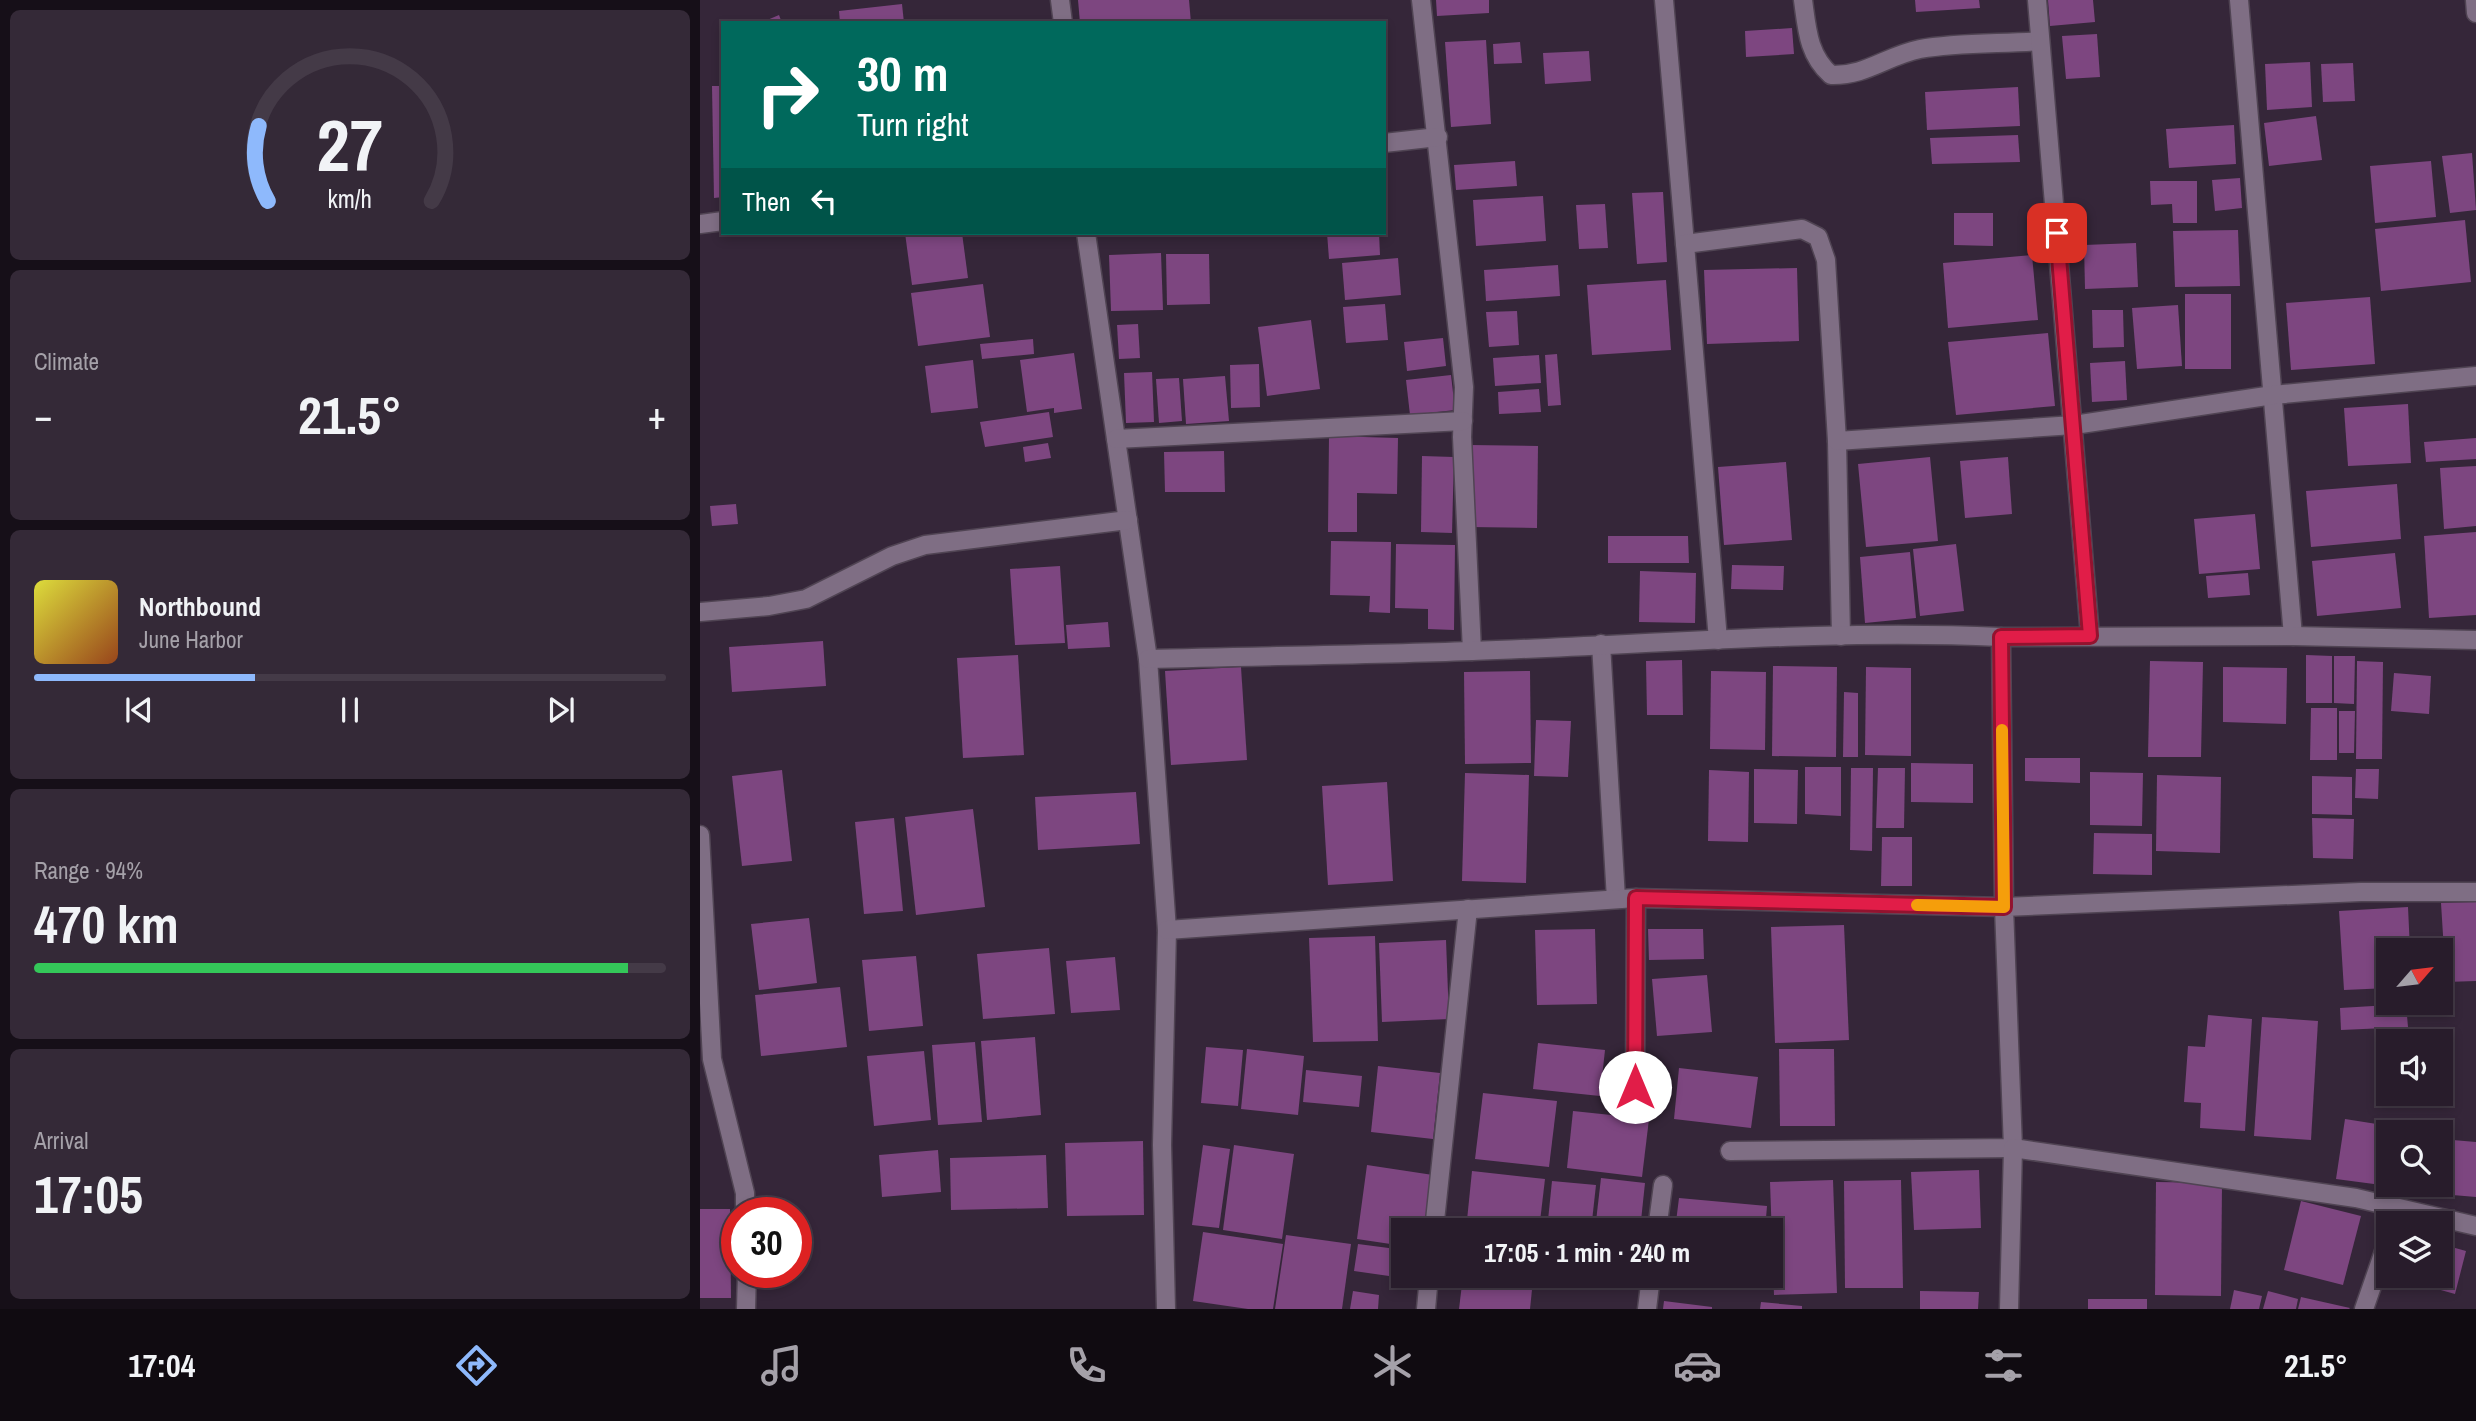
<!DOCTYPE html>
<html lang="en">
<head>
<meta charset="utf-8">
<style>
  :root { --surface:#281c2b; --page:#342937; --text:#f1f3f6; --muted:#a5a1a9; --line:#443a47; --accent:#8eb9fc }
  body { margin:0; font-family:"Archivo Narrow",sans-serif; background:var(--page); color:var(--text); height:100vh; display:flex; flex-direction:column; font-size:26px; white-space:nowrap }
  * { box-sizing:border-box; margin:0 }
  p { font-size:23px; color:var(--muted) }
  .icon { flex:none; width:38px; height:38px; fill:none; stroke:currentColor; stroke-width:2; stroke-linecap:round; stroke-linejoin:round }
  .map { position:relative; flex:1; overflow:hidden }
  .drawer { display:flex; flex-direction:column; gap:10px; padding:10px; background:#160f18; width:700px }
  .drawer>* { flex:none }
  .banner { position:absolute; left:21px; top:21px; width:665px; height:214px; border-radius:0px; box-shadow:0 4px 10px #0003,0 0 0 2px var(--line); background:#00695c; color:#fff; overflow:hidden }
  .needle { width:46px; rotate:62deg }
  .buttons { position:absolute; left:1676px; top:938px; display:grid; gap:14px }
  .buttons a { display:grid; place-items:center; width:77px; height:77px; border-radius:0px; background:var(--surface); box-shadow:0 4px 10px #0003,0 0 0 2px var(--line); font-size:35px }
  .speed { position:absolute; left:21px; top:1197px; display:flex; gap:14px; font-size:35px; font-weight:700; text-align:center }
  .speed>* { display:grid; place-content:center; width:91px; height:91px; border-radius:50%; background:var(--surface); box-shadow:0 4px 10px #0003,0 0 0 2px var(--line); line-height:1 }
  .speed .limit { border:10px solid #d22; background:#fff; color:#111 }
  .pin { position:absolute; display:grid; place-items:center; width:60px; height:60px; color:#fff; margin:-30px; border-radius:14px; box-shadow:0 4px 10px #0006 }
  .me { position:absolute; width:77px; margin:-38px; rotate:0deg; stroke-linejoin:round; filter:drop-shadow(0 0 5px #0008) }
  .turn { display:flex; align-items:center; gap:24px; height:147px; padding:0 21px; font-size:32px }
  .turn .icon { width:91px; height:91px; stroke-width:2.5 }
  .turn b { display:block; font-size:49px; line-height:60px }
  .then { display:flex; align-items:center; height:66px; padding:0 21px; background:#0003; gap:14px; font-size:26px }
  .big { font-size:52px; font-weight:700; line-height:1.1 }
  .drawer .tile { flex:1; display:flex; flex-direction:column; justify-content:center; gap:10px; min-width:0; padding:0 24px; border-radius:10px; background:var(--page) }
  .drawer .dial { align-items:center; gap:0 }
  .dial svg { height:182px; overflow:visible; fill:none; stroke:var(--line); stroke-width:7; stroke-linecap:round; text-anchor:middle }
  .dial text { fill:var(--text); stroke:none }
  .song { display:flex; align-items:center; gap:21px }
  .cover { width:84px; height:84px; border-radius:10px; background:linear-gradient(135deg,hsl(60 70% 55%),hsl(20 70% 35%)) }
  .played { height:7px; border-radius:4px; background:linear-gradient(90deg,var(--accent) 35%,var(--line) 35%) }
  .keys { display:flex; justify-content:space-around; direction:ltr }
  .heat { display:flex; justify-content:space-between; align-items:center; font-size:38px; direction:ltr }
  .charge { height:10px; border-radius:5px; background:linear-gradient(90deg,#34c759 94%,var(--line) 0) }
  .trip { position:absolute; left:691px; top:1218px; width:392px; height:70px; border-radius:0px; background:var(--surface); box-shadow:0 4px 10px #0003,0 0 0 2px var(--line); font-weight:700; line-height:70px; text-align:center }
  .dock { display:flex; height:112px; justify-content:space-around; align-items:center; background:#100b11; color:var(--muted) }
  .dock .icon { width:49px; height:49px }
  .dock .selected { color:var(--accent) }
  .dock b { font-size:32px; color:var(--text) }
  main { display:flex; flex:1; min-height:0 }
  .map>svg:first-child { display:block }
  .building { fill:#7d4680 }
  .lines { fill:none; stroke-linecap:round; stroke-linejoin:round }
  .street-casing { stroke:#504453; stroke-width:21 }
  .street { stroke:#7f6e84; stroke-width:18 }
  .route-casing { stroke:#92132f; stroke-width:18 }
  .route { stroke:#e11d48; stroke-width:12 }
  .slow { stroke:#f59e0b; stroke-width:12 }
</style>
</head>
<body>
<main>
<section class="drawer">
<div class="tile dial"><svg viewBox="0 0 100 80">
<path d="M14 69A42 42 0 1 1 86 69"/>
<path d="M14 69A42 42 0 0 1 10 36" stroke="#8eb9fc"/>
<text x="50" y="56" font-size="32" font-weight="700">27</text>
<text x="50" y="72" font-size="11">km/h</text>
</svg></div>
<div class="tile"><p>Climate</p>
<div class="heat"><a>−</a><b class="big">21.5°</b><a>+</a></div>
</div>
<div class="tile">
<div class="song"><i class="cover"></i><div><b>Northbound</b><p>June Harbor</p></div></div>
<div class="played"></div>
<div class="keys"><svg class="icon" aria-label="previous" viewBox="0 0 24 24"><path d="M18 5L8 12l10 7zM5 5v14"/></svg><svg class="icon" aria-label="pause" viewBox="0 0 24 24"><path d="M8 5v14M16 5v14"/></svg><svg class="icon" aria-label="next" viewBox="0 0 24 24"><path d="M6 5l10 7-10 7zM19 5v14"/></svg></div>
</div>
<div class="tile"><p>Range · 94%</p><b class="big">470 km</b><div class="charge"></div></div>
<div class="tile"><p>Arrival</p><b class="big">17:05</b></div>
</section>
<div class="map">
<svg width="1776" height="1309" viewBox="0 0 1776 1309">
  <rect width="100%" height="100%" fill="#352639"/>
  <!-- building -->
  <g class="building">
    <polygon points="378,0 489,0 491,23 380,23"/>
    <polygon points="736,0 789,0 789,13 737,16"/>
    <polygon points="1215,0 1279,0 1280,8 1216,12"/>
    <polygon points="1348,0 1393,0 1395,22 1350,26"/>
    <polygon points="202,4 204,23 140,23 139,11"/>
    <polygon points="79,15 82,23 60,23"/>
    <polygon points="1092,28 1094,54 1046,57 1045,31"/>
    <polygon points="1397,34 1400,77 1366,79 1362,36"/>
    <polygon points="786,40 791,124 751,127 745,42"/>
    <polygon points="820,42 822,63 794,64 793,44"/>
    <polygon points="889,51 891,81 845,84 843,53"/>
    <polygon points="1610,62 1612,107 1567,110 1565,64"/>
    <polygon points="1653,63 1655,101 1623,102 1621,64"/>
    <polygon points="12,86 23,86 23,197 14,198"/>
    <polygon points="1318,87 1320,126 1227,130 1225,92"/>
    <polygon points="1616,116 1622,160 1569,166 1564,123"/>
    <polygon points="1534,125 1536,164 1469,168 1466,129"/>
    <polygon points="1318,135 1320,162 1232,164 1230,138"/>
    <polygon points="1772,153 1776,210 1750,213 1742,156"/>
    <polygon points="815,161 817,186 756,190 754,165"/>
    <polygon points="1731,161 1736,217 1675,223 1670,166"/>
    <polygon points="1540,178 1542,208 1515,211 1512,180"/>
    <polygon points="1450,181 1497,181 1497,223 1473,223 1472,204 1451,205"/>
    <polygon points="963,192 967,262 937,264 932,193"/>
    <polygon points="843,196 846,241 776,246 773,200"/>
    <polygon points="905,204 908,248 879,249 876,205"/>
    <polygon points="1254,213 1293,213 1293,246 1254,245"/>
    <polygon points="1765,220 1771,282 1681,291 1675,229"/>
    <polygon points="1538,230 1540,286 1475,287 1473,231"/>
    <polygon points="205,233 262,233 268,278 212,285"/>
    <polygon points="627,233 679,233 680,255 629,259"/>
    <polygon points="1436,243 1438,287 1385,289 1384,245"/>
    <polygon points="461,253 463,310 411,311 409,255"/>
    <polygon points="466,254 509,254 510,304 467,305"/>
    <polygon points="1332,255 1338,320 1248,328 1243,263"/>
    <polygon points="698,258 701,295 645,300 642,263"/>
    <polygon points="858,265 860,296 786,301 784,270"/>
    <polygon points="1097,268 1099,341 1007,344 1004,270"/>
    <polygon points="966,280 971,350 892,355 887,285"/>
    <polygon points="283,284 290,337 218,346 211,293"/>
    <rect x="1485" y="294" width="46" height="75"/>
    <polygon points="1670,297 1675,364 1591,370 1586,303"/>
    <polygon points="685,304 688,340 646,343 643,307"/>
    <polygon points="1478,305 1482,366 1437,369 1432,308"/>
    <polygon points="1392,310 1423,310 1424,347 1393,348"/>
    <polygon points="817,311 819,345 789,347 786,312"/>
    <polygon points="611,320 620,389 567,396 558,327"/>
    <polygon points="438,324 440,358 419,359 417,325"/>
    <polygon points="1348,333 1355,406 1256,415 1248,342"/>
    <polygon points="743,338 746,366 707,371 704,342"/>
    <polygon points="333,339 334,354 282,359 280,344"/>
    <polygon points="374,353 382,409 354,413 354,408 327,412 320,360"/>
    <polygon points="857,354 861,405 848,406 845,355"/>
    <polygon points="839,355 841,383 795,386 793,358"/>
    <polygon points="273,360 278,408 231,413 225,366"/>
    <polygon points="1425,361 1427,400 1392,402 1390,363"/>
    <polygon points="559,364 560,407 531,408 530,365"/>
    <polygon points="452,372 454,422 426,423 424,373"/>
    <polygon points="751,375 755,410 710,415 706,380"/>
    <polygon points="525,376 529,421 486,424 483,379"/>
    <polygon points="479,378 482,421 459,423 456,379"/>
    <polygon points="839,389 841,412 799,414 798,392"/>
    <polygon points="1708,404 1711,463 1648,466 1644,408"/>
    <polygon points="349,412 353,437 285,447 280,422"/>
    <polygon points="629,436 698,438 697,494 657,493 657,532 628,532"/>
    <polygon points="1776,438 1776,459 1726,462 1724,442"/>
    <polygon points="348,443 351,458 325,462 323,447"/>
    <polygon points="770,445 838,446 837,528 769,527"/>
    <polygon points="524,451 525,492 465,492 464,452"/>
    <polygon points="722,456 754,457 752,533 721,532"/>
    <polygon points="1230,457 1238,541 1166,547 1158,464"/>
    <polygon points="1308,457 1312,514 1265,518 1260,461"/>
    <polygon points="1086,462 1092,540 1024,545 1018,467"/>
    <polygon points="1776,466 1776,526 1744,529 1740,468"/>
    <polygon points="1697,484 1701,539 1611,547 1606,491"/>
    <polygon points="36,504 38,524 12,526 10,506"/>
    <polygon points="1555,514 1560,569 1499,574 1494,519"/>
    <polygon points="1776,532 1776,615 1729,618 1724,536"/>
    <polygon points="908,536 988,536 989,563 908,563"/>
    <polygon points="631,541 691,542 690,613 669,612 670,596 630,595"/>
    <polygon points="696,544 755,545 754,630 728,629 728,609 695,608"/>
    <polygon points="1256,544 1264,611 1220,616 1213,549"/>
    <polygon points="1210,552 1216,618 1165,623 1160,557"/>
    <polygon points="1695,553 1701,608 1617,616 1612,561"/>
    <polygon points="1032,565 1084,566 1083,590 1031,589"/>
    <polygon points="360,566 365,643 315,645 310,569"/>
    <polygon points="940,571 996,573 995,623 939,622"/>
    <polygon points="1548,573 1550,595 1508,598 1506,576"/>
    <polygon points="408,622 410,647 368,649 366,625"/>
    <polygon points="123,641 126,686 32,692 29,647"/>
    <polygon points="318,655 324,755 263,758 257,658"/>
    <polygon points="1606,655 1632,656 1632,703 1606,703"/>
    <polygon points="1634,656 1655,656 1654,704 1634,703"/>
    <polygon points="982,660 983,715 947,715 946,661"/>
    <polygon points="1450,661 1503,662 1501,757 1448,757"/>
    <polygon points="1657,661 1683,662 1682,759 1656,759"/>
    <polygon points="1073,666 1137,667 1136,757 1072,756"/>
    <polygon points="541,667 547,760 471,765 465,671"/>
    <polygon points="1166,667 1211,668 1211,756 1165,755"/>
    <polygon points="1523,667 1587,668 1586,724 1523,722"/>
    <polygon points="830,671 831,763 765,764 764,672"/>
    <polygon points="1011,671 1066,672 1065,750 1010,749"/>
    <polygon points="1694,673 1731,676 1729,714 1691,711"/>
    <polygon points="1144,692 1158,693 1158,757 1143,757"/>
    <polygon points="1611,708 1637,708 1637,760 1610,760"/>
    <polygon points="1639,711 1655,711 1654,753 1639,753"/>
    <polygon points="836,720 871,721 868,777 834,776"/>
    <polygon points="1325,758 1380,758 1380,783 1325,781"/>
    <polygon points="1211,763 1273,764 1273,803 1211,802"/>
    <polygon points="1105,767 1141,767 1141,816 1105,814"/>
    <polygon points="1151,768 1173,768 1172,851 1150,850"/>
    <polygon points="1178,768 1205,768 1204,828 1176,828"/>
    <polygon points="1054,769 1098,770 1097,824 1054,823"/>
    <polygon points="1656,769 1679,769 1678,799 1655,798"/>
    <polygon points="82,770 92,861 42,866 32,776"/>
    <polygon points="1009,770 1049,772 1048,842 1008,841"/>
    <polygon points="1390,772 1443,773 1442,826 1390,825"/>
    <polygon points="765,773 829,775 826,883 762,881"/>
    <polygon points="1457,775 1521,777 1520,853 1456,851"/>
    <polygon points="1612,776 1652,777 1652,815 1612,814"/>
    <polygon points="687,782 693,881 628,885 622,786"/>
    <polygon points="436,792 440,844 338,850 335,797"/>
    <polygon points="273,809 285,907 216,915 205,817"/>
    <polygon points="194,818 203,911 164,914 155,822"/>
    <polygon points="1612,818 1654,819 1653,859 1613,858"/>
    <polygon points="1394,833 1452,834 1452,875 1393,874"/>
    <polygon points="1182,837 1212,837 1212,886 1181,886"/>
    <polygon points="1776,902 1776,981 1746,982 1741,903"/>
    <polygon points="1708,907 1710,950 1689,950 1689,988 1644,990 1639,911"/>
    <polygon points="109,918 117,983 59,990 51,924"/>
    <polygon points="1144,925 1149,1040 1075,1043 1071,927"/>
    <polygon points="895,929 897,1004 837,1005 835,930"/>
    <polygon points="948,929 1003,929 1004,959 949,960"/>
    <polygon points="675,936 678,1041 613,1042 609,938"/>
    <polygon points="746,940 749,1019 682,1022 679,943"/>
    <polygon points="349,948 355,1014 283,1019 277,954"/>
    <polygon points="216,956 223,1026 169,1031 162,960"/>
    <polygon points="415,957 420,1010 371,1013 366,961"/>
    <polygon points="1007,975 1012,1032 957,1036 952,979"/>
    <polygon points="140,987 147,1047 61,1056 55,995"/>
    <polygon points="1706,1004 1708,1027 1641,1030 1640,1008"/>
    <polygon points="1508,1015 1552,1019 1545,1131 1500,1128 1501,1103 1484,1102 1488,1046 1505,1047"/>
    <polygon points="1562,1017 1618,1021 1611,1140 1554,1136"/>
    <polygon points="1715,1033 1716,1041 1689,1041 1689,1086 1678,1086 1675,1035"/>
    <polygon points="335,1037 341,1115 287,1120 281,1041"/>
    <polygon points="275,1042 282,1122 238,1125 232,1045"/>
    <polygon points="838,1043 905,1050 900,1096 833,1089"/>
    <polygon points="506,1047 543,1050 538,1106 501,1103"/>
    <polygon points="547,1049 604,1056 598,1115 541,1109"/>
    <polygon points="1079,1049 1134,1049 1135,1126 1080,1126"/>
    <polygon points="224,1051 231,1120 174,1126 167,1056"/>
    <polygon points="678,1066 740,1073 733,1139 671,1132"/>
    <polygon points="979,1068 1058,1077 1051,1128 974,1119"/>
    <polygon points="606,1070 662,1076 659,1107 603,1102"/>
    <polygon points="783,1093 857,1101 849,1167 775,1159"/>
    <polygon points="873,1111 949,1119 942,1177 867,1168"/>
    <polygon points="1645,1119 1721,1131 1689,1132 1689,1186 1636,1179"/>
    <polygon points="1741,1139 1776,1142 1776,1197 1729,1193 1729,1185 1741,1185"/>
    <polygon points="443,1141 444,1215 367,1216 365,1143"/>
    <polygon points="503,1145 530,1149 519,1228 492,1225"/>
    <polygon points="534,1145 594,1154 582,1239 523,1230"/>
    <polygon points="238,1150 241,1192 182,1197 179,1155"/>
    <polygon points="346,1155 348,1208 251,1210 250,1158"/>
    <polygon points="667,1165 733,1175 725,1230 704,1230 704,1246 657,1239"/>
    <polygon points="1279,1170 1281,1228 1214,1230 1211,1172"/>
    <polygon points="772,1171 845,1179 839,1230 766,1230"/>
    <polygon points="901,1178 945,1183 940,1230 895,1230"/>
    <polygon points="1133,1180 1137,1293 1074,1295 1070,1182"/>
    <polygon points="1201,1180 1203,1288 1145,1288 1144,1181"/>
    <polygon points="852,1181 896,1185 891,1230 847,1230"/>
    <polygon points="1456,1182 1522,1183 1521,1296 1455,1295"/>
    <polygon points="1691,1185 1715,1185 1715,1190"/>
    <polygon points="979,1198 1067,1206 1065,1230 975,1230"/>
    <polygon points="1601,1201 1661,1216 1643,1285 1584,1270"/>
    <polygon points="0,1209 30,1209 31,1298 0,1298"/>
    <polygon points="503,1232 583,1244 573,1309 548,1309 493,1301"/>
    <polygon points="586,1235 651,1244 642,1309 575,1309"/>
    <polygon points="658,1244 704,1250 704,1276 718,1276 717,1280 654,1271"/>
    <polygon points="1741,1244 1766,1251 1755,1294 1694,1277 1741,1276"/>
    <polygon points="763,1276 833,1280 830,1309 759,1309"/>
    <polygon points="969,1276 1059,1276 1057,1290 969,1281"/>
    <polygon points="1534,1290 1562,1296 1559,1309 1530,1309"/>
    <polygon points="653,1291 679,1295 678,1309 650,1309"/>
    <polygon points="1220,1291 1279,1292 1278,1309 1220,1309"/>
    <polygon points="1568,1291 1598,1299 1596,1309 1563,1309"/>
    <polygon points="1601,1297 1650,1308 1649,1309 1598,1309"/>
    <rect x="1388" y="1299" width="59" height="10"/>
    <polygon points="964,1301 1012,1307 1012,1309 963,1309"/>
    <polygon points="1061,1302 1102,1306 1102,1309 1060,1309"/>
  </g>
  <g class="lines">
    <defs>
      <g id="street">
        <polyline points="360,0 363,23"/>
        <polyline points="721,0 764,387 762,437 772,651"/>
        <polyline points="964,0 985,244"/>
        <path d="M1103 0C1107 29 1108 55 1131 75 1166 76 1186 56 1220 49 1258 42 1301 44 1340 41"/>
        <polyline points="1337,0 1390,636"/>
        <polyline points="1539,0 1593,636"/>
        <polyline points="1775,0 1776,13"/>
        <polyline points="684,143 738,137"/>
        <polyline points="0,224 23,221"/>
        <polyline points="386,233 448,659 467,930 462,1145 466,1309"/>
        <polyline points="416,439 763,421"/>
        <polyline points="1137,441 1141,636"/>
        <polyline points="0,612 69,606 106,599 192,556 225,545 428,520"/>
        <polyline points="1018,640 985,244 1102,229 1118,237 1126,260 1137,441 1374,425 1573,395 1776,376"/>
        <polyline points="901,644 916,899"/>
        <path d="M448 659C556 656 664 655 772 651 948 645 1125 629 1301 637"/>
        <polyline points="0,835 12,1059 45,1193 45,1213"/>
        <polyline points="467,930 936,898 1304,907 1301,637 1593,636 1776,640"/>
        <polyline points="935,1087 936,898"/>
        <polyline points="1030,1151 1313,1148 1304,907 1661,892 1776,892"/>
        <polyline points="734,1230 768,909"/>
        <polyline points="957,1230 963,1185"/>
        <polyline points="46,1309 47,1272"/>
        <polyline points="726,1309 729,1276"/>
        <polyline points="947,1309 951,1276"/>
        <polyline points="1309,1309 1313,1148 1656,1198 1776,1226"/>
        <polyline points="1664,1309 1689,1237"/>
      </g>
    </defs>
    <!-- street casing -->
    <use href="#street" class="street-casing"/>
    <!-- street -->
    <use href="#street" class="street"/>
  </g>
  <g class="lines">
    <defs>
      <polyline id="route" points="935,1087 936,898 1304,907 1301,637 1390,636 1357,233"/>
    </defs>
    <!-- route casing -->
    <use href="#route" class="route-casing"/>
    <!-- route -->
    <use href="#route" class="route"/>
    <!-- slow -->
    <polyline class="slow" points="1217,905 1304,907 1302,730"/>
  </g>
</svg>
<div class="buttons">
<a><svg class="needle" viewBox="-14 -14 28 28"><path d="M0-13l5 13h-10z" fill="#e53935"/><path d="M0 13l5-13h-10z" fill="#a5a1a9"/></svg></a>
<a><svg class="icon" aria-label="sound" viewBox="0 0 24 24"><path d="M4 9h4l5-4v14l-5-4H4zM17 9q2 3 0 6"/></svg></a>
<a><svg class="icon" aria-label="search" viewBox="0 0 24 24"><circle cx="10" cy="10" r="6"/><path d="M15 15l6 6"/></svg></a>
<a><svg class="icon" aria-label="layers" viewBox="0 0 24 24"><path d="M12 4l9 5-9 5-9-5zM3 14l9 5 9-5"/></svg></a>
</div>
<div class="speed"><div class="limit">30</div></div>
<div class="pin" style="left:1357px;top:233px;background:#d93025"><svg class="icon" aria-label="arrive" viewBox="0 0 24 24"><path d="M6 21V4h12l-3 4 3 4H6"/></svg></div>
<svg class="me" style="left:935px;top:1087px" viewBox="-20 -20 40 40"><circle r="19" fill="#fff"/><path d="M0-13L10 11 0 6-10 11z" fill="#e11d48"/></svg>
<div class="trip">17:05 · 1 min · 240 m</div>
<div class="banner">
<div class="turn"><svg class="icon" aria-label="right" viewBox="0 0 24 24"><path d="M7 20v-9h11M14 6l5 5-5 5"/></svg><div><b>30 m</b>Turn right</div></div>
<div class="then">Then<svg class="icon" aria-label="left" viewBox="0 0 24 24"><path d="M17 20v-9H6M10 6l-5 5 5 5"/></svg></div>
</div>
</div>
</main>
<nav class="dock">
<b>17:04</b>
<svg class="icon selected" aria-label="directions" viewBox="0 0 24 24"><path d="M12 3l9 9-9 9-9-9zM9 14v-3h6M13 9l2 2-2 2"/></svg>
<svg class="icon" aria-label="music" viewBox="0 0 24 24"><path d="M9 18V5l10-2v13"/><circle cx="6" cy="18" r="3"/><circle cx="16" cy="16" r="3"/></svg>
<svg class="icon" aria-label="phone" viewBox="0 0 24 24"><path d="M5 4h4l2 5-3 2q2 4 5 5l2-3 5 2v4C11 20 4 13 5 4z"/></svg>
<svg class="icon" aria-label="climate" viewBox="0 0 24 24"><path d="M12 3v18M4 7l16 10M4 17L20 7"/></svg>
<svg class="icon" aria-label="car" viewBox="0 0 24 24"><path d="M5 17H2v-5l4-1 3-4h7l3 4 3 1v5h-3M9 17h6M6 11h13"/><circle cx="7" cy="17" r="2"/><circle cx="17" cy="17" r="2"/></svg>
<svg class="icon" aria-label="filters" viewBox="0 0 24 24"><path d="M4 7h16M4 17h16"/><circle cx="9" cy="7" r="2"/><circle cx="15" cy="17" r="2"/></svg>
<b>21.5°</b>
</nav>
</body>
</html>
